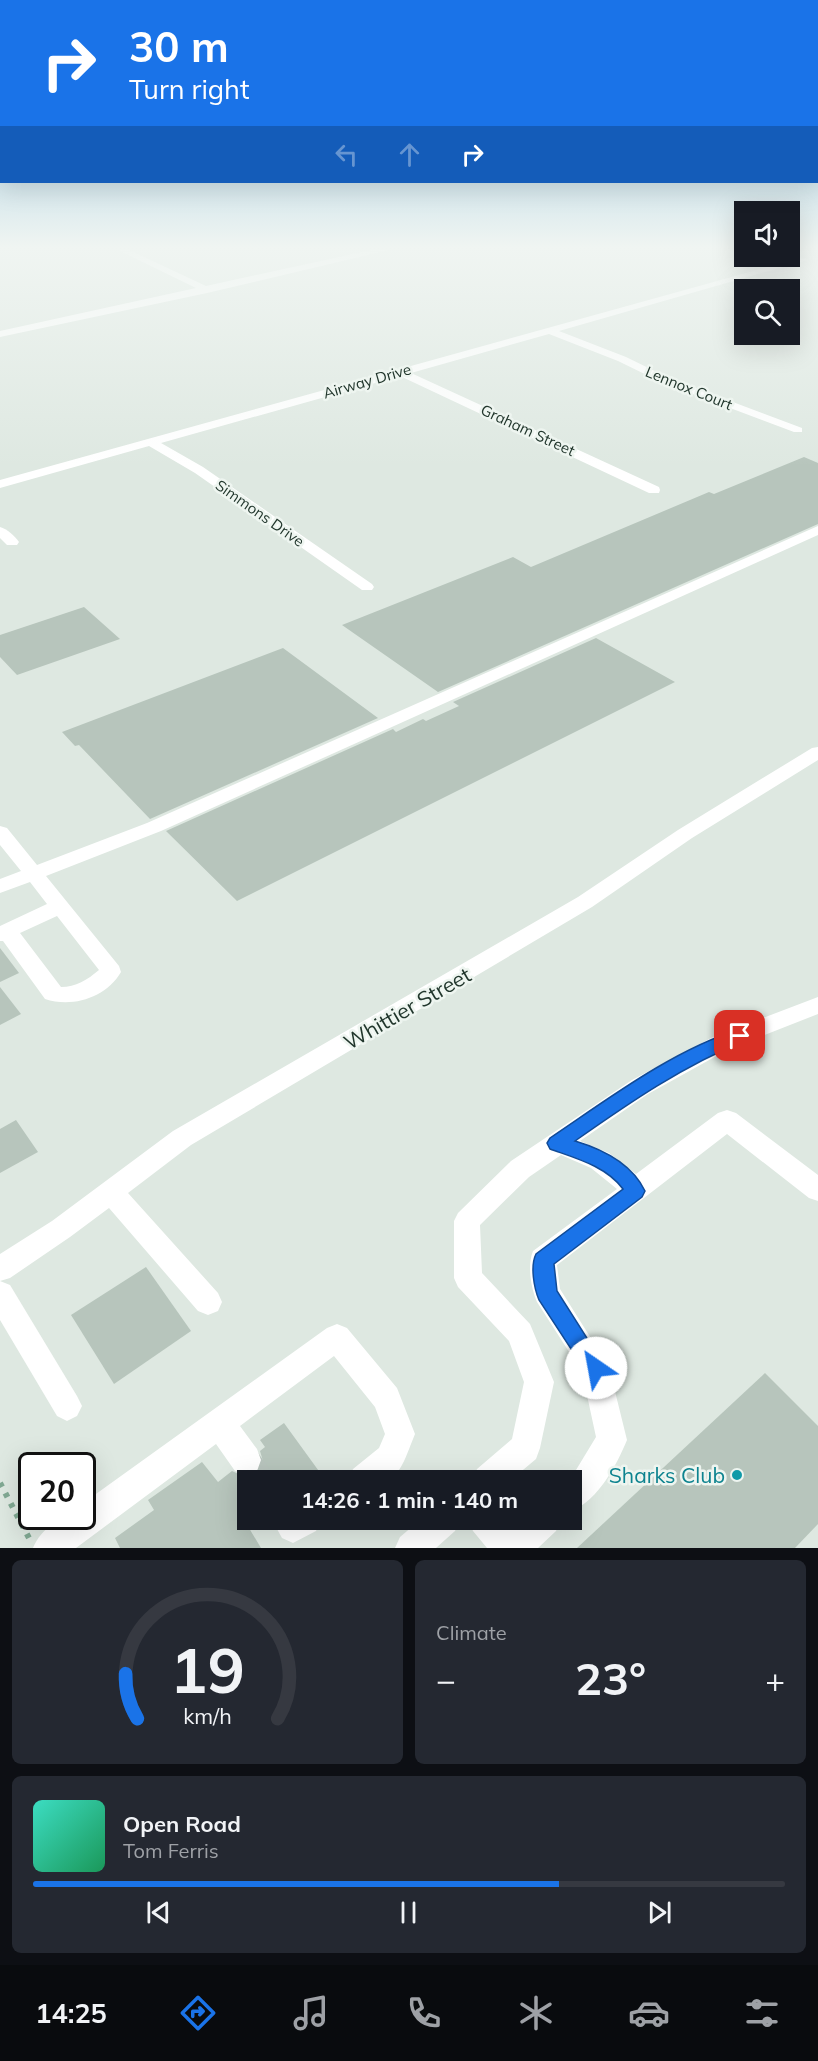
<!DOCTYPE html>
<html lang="en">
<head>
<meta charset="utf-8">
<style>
  :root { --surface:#171b24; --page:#242831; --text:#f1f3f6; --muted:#9ea1a6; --line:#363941; --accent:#1a73e8 }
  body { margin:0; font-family:Mulish,sans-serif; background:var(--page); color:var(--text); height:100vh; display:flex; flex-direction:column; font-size:22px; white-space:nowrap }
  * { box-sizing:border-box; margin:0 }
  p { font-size:20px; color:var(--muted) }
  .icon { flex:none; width:33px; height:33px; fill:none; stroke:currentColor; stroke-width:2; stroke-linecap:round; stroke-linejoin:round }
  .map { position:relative; height:1548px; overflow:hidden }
  .drawer { display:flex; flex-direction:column; gap:12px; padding:12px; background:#0d0f14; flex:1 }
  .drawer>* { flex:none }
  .top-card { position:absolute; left:0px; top:0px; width:819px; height:183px; box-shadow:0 6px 24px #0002; background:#1a73e8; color:#fff; overflow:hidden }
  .tools { position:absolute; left:734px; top:201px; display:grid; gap:12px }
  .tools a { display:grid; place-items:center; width:66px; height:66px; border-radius:0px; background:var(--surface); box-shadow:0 6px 24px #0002; font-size:30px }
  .speed { position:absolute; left:18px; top:1452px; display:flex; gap:12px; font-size:30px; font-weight:700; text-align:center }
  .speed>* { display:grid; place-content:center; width:78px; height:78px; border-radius:50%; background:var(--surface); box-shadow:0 6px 24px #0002; line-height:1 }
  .speed .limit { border:3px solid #111; border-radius:9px; background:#fff; color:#111 }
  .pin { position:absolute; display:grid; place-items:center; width:51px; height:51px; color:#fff; margin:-26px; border-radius:12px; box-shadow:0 3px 9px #0006 }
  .me { position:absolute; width:66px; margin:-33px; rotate:327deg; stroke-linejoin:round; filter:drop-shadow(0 0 4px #0008) }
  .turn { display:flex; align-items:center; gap:21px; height:126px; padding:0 30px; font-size:27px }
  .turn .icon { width:78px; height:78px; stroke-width:2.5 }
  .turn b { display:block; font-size:42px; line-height:51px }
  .lanes { display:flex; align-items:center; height:57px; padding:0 30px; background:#0003; justify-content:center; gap:30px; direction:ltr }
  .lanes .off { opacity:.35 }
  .big { font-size:45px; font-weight:700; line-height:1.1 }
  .drawer .widget { flex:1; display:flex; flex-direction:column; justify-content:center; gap:9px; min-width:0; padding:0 21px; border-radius:9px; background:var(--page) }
  .drawer .dial { align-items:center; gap:0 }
  .dial svg { height:156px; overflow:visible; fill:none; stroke:var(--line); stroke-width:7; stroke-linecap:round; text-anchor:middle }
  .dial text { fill:var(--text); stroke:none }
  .song { display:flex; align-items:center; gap:18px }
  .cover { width:72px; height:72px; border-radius:9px; background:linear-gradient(135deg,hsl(170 70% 55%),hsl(150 70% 35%)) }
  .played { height:6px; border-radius:3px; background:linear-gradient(90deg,var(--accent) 70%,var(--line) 70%) }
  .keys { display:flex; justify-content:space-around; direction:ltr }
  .heat { display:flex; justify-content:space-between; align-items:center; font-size:33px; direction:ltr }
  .drawer .tiles { flex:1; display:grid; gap:12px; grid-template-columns:1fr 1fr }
  .widget:last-child { grid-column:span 2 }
  .trip { position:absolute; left:237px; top:1470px; width:345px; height:60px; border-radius:0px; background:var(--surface); box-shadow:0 6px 24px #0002; font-weight:700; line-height:60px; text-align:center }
  .menu { display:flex; height:96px; justify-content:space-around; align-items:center; background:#090b0e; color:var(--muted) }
  .menu .icon { width:42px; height:42px }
  .menu .selected { color:var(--accent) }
  .menu b { font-size:27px; color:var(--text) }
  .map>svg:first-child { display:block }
  .building { fill:#b7c5bc }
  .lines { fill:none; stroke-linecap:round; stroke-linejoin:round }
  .minor-tunnel { stroke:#b8c4bd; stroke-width:28; stroke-dasharray:28 14; stroke-linecap:butt }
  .path { stroke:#81a993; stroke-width:6; stroke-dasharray:4.5 7; stroke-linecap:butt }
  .minor { fill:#fff; fill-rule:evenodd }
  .route { fill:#1a73e8; stroke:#114b97; stroke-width:1.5 }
  .culture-dot { fill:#0f9aa8; stroke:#eef5f0; stroke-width:2 }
  .labels { text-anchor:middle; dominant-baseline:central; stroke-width:5; stroke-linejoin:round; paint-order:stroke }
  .far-street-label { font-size:15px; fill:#21362c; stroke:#eef5f0 }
  .near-street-label { font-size:21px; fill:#21362c; stroke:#eef5f0 }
  .near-culture-label { font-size:21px; fill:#0d838f; stroke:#eef5f0; text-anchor:end }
</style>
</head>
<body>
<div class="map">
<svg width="818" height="1548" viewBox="0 0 818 1548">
  <rect width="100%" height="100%" fill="#dee8e1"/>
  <!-- building -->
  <g class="building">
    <polygon points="804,457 818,463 818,524 438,692 342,625 513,557 531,567 709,492 714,494"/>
    <polygon points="84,607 120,639 17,675 0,657 0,635"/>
    <polygon points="596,638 675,682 237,901 166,831 393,729 396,732 423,719 426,721 459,706 453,702"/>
    <polygon points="283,648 378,718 150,819 79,745 75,746 62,732"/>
    <polygon points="0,948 19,973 0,982"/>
    <polygon points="0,987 21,1014 0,1025"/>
    <polygon points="16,1120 38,1152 0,1173 0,1129"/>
    <polygon points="146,1267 191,1331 114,1384 71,1315"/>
    <polygon points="765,1373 818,1426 818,1524 795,1548 577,1548"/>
    <polygon points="284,1423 321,1474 312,1480 248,1480 246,1523 261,1548 120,1548 115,1538 154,1510 148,1500 202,1462 218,1482 232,1471 245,1477 258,1473 263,1461 260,1451 265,1447 260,1440"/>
  </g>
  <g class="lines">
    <!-- minor-tunnel -->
    <polyline class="minor-tunnel" points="246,1460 260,1480"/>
    <!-- path -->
    <polyline class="path" points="0,1483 29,1538"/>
    <!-- minor -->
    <g class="minor">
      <polygon points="116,249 127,249 206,286 376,249 393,249 207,293 0,337 0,331 196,288"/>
      <polygon points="800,258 807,260 559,331 626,357 669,378 802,428 802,432 794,432 661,382 618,361 549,334 411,373 659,487 660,490 659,493 649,493 400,376 161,443 203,467 372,584 374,587 372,590 362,590 195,473 149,446 0,488 0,480"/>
      <path d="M818 526V535L161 831 46 876 119 966 121 972C106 998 72 1008 45 999L3 941H0V926L47 904 30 882 0 893V879L21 871 0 845V826L7 828 37 865 147 823ZM57 916 99 970C87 980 76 987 61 987L20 933Z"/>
      <path d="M0 527C7 529 15 536 19 542L17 545H7L0 538Z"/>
      <polygon points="818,747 818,760 692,838 592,907 191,1145 128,1193 218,1293 222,1302 218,1311 208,1315 198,1311 109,1208 70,1237 10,1278 0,1281 0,1254 52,1221 173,1131 578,897 678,830 812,748"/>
      <path d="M818 997V1014L729 1049 648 1094 580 1141 609 1153 636 1174 718 1113 727 1110 736 1113 818 1175V1201L809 1198 727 1134 557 1265 560 1289 609 1367 627 1440C616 1466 599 1499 572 1511V1480H565L576 1470 596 1437 582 1372 537 1302C531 1288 527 1266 533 1251L617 1189 591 1168 561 1155 529 1177 480 1225 482 1273 530 1324 554 1382 540 1448 536 1459 511 1480H473L477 1469 512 1439 524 1382 509 1341 458 1287 454 1278V1221L458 1213 511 1161 632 1080 713 1037Z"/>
      <polygon points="0,1281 10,1285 77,1396 82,1406 77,1416 67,1421 57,1416 0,1320"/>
      <path d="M337 1324 347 1328 397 1388 415 1434C396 1482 400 1480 349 1480L353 1469 379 1448 385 1434 375 1407 334 1356 240 1426 257 1449 261 1460 257 1471 246 1475 235 1471 216 1444 76 1548H33C41 1528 61 1516 82 1516V1504L327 1328Z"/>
      <polygon points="272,1520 321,1520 316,1531 293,1543 282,1538"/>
      <polygon points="420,1520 460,1520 455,1531 436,1548 395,1548 400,1537"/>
      <polygon points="468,1520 505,1520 512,1528 522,1520 561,1520 556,1531 538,1548 487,1548 473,1531"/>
    </g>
  </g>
  <!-- sky -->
  <linearGradient id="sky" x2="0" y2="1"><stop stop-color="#82bcda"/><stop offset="0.53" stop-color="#f0f5f2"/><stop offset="1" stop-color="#f0f5f2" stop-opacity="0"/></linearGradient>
  <rect width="818" height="466" fill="url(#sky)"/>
  <!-- route -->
  <path class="route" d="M740 1029 747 1031 749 1036 747 1040C684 1065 629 1103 575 1141 602 1149 632 1164 645 1191L642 1197 554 1264 557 1291 606 1368 603 1375 596 1378 588 1375 539 1300C534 1288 530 1266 536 1254L623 1189C606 1166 575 1158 550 1149L547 1143 550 1138C608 1099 673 1050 740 1029Z"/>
  <!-- markers -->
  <circle class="culture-dot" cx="737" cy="1475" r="6"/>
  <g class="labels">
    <!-- far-street labels -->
    <g class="far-street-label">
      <text transform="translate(367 381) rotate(-16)">Airway Drive</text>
      <text transform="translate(689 388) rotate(22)">Lennox Court</text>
      <text transform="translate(528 430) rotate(25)">Graham Street</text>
      <text transform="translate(260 513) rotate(35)">Simmons Drive</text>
    </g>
    <!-- near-street labels -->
    <g class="near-street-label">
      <text transform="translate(407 1008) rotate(-30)">Whittier Street</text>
    </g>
    <!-- near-culture labels -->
    <g class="near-culture-label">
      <text x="725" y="1475">Sharks Club</text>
    </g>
  </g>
</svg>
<div class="tools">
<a><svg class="icon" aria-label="sound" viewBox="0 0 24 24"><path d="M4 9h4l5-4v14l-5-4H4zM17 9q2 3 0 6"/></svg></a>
<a><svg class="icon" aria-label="search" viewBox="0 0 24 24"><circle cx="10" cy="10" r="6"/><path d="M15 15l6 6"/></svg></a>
</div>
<div class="speed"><div class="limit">20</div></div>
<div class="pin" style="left:740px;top:1036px;background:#d93025"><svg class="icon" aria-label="arrive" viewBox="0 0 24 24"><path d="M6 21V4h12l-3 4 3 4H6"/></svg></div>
<svg class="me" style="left:596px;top:1368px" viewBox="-20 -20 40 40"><circle r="19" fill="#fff"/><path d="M0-13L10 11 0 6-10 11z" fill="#1a73e8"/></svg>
<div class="trip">14:26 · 1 min · 140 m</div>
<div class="top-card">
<div class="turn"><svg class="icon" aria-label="right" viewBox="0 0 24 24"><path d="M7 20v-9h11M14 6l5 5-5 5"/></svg><div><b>30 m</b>Turn right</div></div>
<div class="lanes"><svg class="icon off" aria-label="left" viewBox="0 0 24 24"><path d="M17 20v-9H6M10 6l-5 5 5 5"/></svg><svg class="icon off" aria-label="ahead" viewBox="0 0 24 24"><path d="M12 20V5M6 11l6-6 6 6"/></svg><svg class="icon" aria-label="right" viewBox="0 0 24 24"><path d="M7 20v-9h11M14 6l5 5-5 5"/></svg></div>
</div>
</div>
<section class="drawer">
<div class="tiles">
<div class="widget dial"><svg viewBox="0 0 100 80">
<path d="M14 69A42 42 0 1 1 86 69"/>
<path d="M14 69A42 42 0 0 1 8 46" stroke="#1a73e8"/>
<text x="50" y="56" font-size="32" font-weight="700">19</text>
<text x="50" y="72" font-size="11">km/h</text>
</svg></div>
<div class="widget"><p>Climate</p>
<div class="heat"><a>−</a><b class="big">23°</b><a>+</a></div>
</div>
<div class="widget">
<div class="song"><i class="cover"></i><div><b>Open Road</b><p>Tom Ferris</p></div></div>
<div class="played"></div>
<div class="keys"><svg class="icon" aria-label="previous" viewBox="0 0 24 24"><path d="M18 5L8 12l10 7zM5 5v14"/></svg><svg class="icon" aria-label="pause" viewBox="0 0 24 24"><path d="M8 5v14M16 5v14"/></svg><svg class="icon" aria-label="next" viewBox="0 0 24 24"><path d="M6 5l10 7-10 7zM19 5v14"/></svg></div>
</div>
</div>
</section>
<nav class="menu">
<b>14:25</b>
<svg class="icon selected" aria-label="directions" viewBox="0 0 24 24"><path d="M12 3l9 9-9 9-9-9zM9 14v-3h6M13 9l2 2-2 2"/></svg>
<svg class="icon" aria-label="music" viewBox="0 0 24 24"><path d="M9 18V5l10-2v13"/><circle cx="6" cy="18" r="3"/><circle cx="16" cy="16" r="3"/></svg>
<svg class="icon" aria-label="phone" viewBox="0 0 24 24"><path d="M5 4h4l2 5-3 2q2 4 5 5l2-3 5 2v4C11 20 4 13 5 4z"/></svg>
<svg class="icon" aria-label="climate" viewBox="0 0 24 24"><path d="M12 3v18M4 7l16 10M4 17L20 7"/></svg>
<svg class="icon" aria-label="car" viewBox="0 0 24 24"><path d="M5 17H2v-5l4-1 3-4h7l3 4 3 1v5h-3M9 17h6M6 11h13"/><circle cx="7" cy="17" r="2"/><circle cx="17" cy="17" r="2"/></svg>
<svg class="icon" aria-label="filters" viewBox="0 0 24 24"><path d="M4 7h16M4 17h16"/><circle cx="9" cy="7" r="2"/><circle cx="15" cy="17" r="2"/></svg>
</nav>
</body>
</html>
